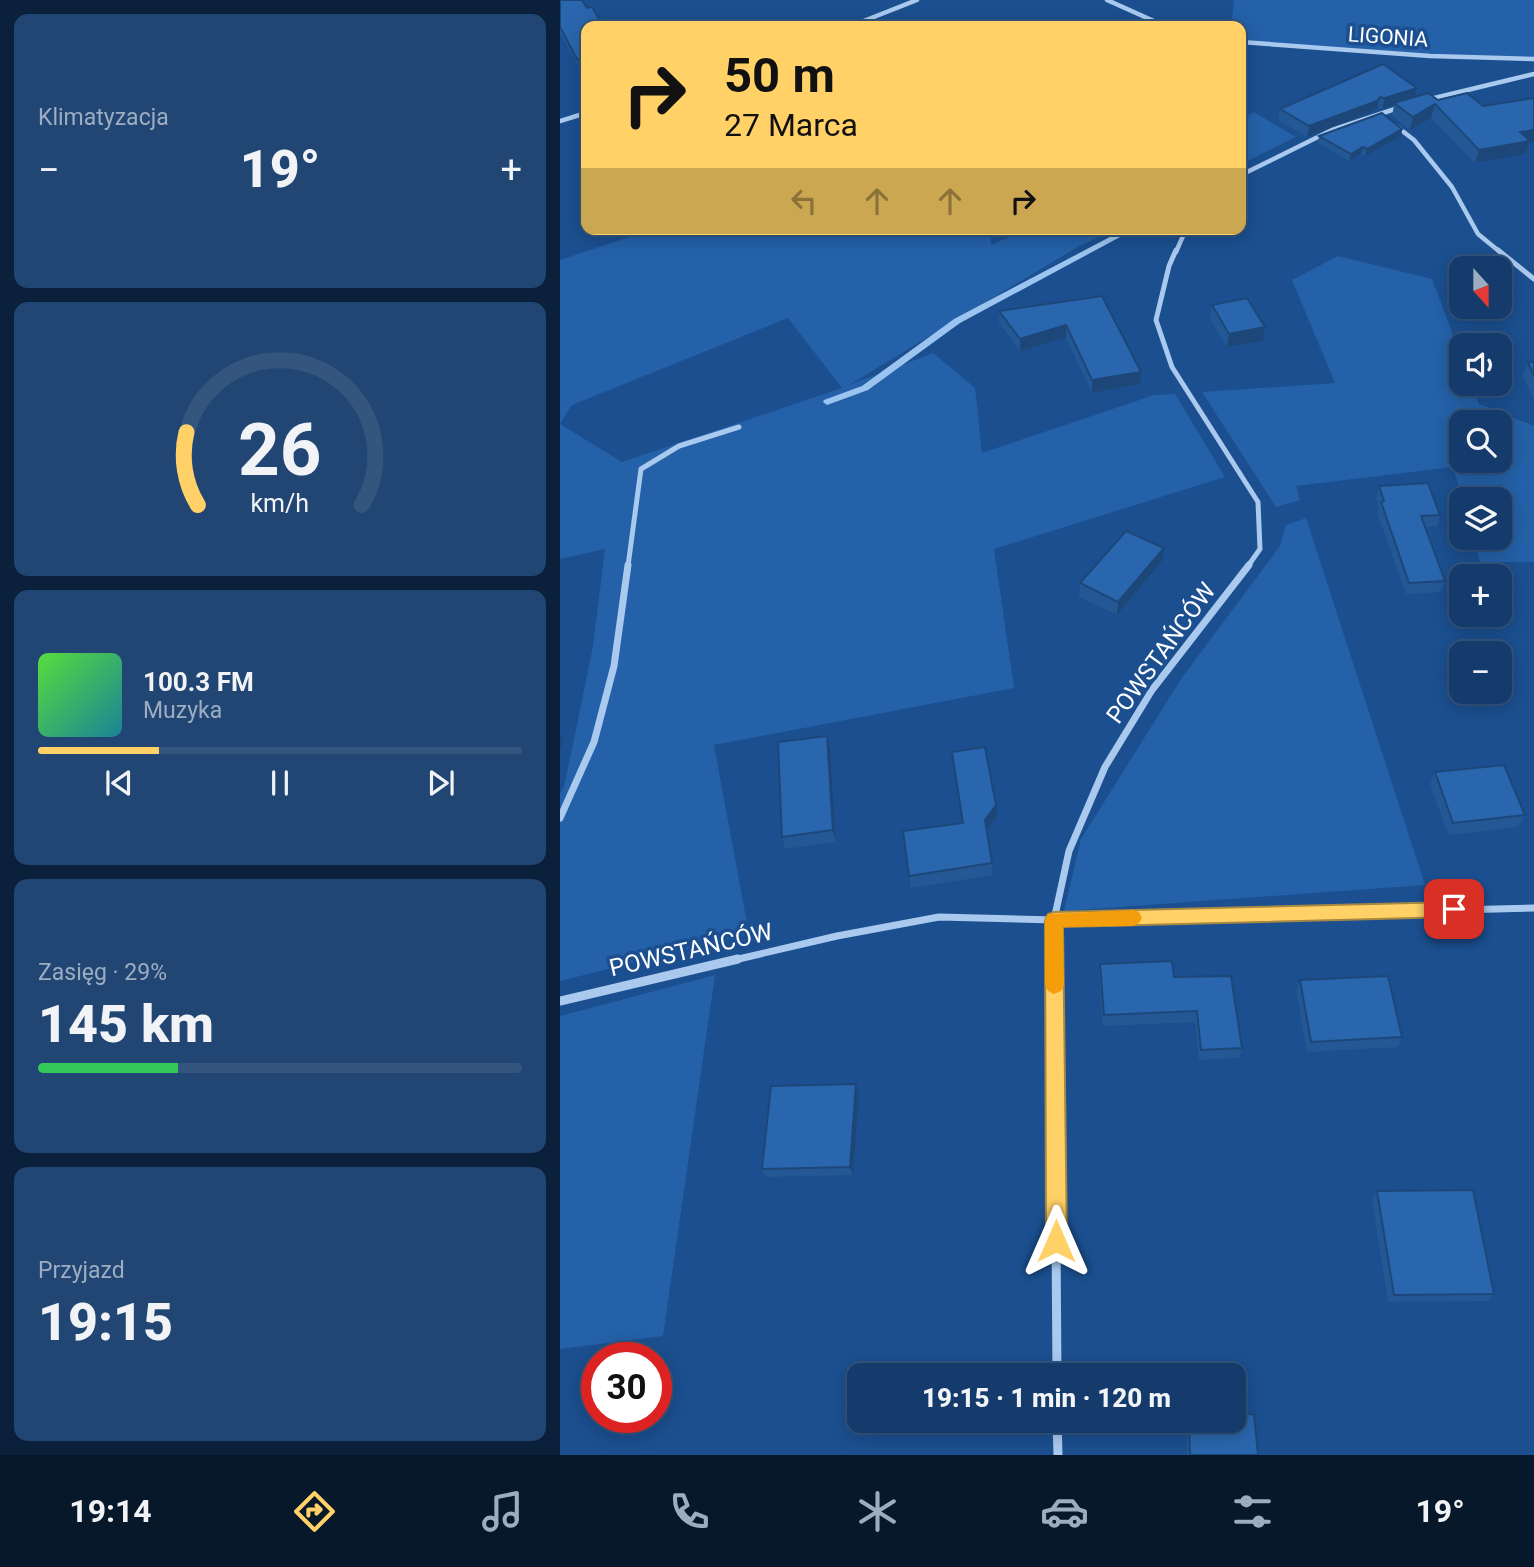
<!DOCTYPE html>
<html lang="pl">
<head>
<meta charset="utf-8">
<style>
  :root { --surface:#143b6b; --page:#214673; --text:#f1f3f6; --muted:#9dadc1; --line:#33557e; --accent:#ffd166 }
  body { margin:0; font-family:Roboto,sans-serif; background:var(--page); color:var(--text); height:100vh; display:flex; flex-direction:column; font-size:26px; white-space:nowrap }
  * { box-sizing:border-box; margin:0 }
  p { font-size:23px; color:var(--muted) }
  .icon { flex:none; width:38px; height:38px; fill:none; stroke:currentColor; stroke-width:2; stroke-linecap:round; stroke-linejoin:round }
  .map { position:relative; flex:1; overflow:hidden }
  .panel { display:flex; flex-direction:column; gap:14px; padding:14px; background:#0b203b; width:560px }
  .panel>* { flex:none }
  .guide { position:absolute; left:21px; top:21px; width:665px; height:214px; border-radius:14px; box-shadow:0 4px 18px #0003,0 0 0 2px var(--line); background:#ffd166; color:#111; overflow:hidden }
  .needle { width:46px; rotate:159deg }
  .fabs { position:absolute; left:889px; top:256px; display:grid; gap:14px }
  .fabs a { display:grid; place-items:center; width:63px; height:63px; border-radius:14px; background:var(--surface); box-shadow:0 4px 18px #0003,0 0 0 2px var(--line); font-size:35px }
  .speed { position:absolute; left:21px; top:1342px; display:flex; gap:14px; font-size:35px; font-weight:700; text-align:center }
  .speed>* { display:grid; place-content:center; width:91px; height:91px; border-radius:50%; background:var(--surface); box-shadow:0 4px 18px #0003,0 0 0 2px var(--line); line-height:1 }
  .speed .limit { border:10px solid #d22; background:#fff; color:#111 }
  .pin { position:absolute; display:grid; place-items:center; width:60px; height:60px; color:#fff; margin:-30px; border-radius:14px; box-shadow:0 4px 10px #0006 }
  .me { position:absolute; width:77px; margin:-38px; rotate:0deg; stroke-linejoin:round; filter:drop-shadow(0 0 5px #0008) }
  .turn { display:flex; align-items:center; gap:24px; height:147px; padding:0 28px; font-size:32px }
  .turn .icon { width:91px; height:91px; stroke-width:2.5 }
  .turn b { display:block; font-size:49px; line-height:60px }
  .lanes { display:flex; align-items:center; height:66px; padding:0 28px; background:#0003; justify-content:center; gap:35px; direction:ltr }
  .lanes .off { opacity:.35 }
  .big { font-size:52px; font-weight:800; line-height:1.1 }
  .panel .widget { flex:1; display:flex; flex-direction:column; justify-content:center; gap:10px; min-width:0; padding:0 24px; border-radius:14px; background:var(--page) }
  .panel .dial { align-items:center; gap:0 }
  .dial svg { height:182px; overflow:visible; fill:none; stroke:var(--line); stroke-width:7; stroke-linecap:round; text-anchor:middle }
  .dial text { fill:var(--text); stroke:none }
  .song { display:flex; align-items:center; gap:21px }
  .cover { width:84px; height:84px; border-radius:10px; background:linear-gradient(135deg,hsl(110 70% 55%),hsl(190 70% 35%)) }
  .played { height:7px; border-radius:4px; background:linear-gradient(90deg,var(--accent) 25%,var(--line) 25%) }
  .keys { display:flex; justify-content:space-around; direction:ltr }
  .heat { display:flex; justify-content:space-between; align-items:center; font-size:38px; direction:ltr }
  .charge { height:10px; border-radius:5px; background:linear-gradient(90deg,#34c759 29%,var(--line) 0) }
  .trip { position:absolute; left:287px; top:1363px; width:399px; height:70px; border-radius:14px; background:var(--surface); box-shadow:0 4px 18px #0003,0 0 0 2px var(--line); font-weight:800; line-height:70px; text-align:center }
  .tabs { display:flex; height:112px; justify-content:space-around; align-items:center; background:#08182b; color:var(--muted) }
  .tabs .icon { width:49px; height:49px }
  .tabs .active { color:var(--accent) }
  .tabs b { font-size:32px; color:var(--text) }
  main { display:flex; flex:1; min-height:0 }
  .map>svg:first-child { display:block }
  .green { fill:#2461a8; fill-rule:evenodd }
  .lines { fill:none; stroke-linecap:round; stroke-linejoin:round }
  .stream { fill:#9cc4f0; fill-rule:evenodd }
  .minor-far3 { stroke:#a9c9ee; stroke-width:4.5 }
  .minor-far2 { stroke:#a9c9ee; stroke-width:5 }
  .minor-far1 { stroke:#a9c9ee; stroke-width:7 }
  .minor { stroke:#a9c9ee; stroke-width:9 }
  .wall { fill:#245895 }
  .shaded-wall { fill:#1d4779 }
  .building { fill:#2a66ad; stroke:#1d4779; stroke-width:2 }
  .route { fill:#ffd166; stroke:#a68842; stroke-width:2 }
  .slow { fill:#f59e0b }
  .labels { text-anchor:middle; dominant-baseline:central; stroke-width:7; stroke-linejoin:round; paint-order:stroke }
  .far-street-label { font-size:21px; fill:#fff; stroke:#1b4f8f }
  .street-label { font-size:24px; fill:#fff; stroke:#1b4f8f }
</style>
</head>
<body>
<main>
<section class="panel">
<div class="widget"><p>Klimatyzacja</p>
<div class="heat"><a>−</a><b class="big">19°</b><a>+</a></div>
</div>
<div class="widget dial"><svg viewBox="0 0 100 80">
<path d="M14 69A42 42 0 1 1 86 69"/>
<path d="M14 69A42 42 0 0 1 9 37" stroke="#ffd166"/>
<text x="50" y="56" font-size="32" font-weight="700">26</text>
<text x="50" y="72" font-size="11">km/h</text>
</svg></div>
<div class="widget">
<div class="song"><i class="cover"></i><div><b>100.3 FM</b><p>Muzyka</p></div></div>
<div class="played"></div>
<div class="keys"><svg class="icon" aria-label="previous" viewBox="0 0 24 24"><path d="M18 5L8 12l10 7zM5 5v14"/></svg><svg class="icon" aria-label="pause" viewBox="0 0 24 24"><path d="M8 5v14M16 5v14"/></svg><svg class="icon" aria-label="next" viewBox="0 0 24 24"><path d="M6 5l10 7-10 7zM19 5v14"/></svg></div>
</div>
<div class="widget"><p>Zasięg · 29%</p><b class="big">145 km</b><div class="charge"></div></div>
<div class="widget"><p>Przyjazd</p><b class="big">19:15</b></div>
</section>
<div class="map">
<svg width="974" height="1455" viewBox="0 0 974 1455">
  <rect width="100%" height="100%" fill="#1b4f8f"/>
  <!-- green -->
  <g class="green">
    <polygon points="674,0 974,0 974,62 681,42 681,26 671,26"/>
    <polygon points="694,112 736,137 681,164 681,119"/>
    <path d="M93 229H431V245L468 229H558L519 246 289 385 373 353 415 388 422 453 594 395 615 394 665 477 434 549 454 688 154 745 189 934 0 981V793L4 788 33 646 45 549 0 559V260ZM228 318 282 388 62 462 0 424 12 405Z"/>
    <path d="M778 256 872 279 901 356V383H911L919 404 974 426V562H920L913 537H940V499H902L893 467 736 486 740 500 716 507 642 392 775 383 732 280ZM901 422H940V460H901Z"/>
    <polygon points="746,518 865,885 504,911 521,839 621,679 720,546 726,525"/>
    <polygon points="155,975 103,1336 0,1349 0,1016"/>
  </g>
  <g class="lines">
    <!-- stream -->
    <polygon class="stream" points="565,229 575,229 400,323 308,390 267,405 263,402 264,400 302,386 394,319"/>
    <!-- minor-far3 -->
    <g class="minor-far3">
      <polyline points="547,0 605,26"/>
      <polyline points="291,26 357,0"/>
      <polyline points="681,42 870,56 974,59"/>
      <polyline points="866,100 974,74"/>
      <polyline points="0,121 26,113"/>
      <polyline points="836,126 854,140 892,187 918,234 940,252"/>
      <polyline points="681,175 772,130 841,107"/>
      <polyline points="616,252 626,229"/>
    </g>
    <!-- minor-far2 -->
    <g class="minor-far2">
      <polyline points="616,250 609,266 596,320 612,367 698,502 700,549 688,566"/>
      <polyline points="938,250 974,279"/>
      <polyline points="68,566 81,469 119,446 179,427"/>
    </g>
    <!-- minor-far1 -->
    <g class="minor-far1">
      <polyline points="0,818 34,742 54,666 68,565"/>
      <polyline points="170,961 277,936 379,917 494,920 974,908"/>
      <polyline points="494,961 494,920 509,851 545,767 592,690 689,565"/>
    </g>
    <!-- minor -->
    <g class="minor">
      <polyline points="494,959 497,1376"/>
      <polyline points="0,1001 178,959"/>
      <polyline points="497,1421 498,1455"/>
    </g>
  </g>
  <!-- wall -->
  <g class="wall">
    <polygon points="0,0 26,26 26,70 21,71 0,33"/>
    <polygon points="857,88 855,97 878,100 969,143 965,154 915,163 871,118 850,130 832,116 834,105 822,109 818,107 814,111 747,137 718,120 720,109"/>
    <polygon points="842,129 841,136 805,156 801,154 789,161 758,143 759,136"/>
    <polygon points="542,296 580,384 532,393 506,338 460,351 439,323 439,311"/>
    <polygon points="652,305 705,327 703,341 667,347 650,319"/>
    <polygon points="968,362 974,362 974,401 963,376"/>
    <polygon points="819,486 880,515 877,526 865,527 885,581 881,592 846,594 817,513 819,507 816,498"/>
    <polygon points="602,561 557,615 519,597 520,583"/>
    <polygon points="267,736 270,749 276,842 225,849 222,837"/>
    <polygon points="392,752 437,817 426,831 432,863 433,875 351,888 343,831 403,823"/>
    <polygon points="875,772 965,815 958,827 888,835 870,784"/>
    <polygon points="540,964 614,977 682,1048 679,1058 639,1060 635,1022 543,1026 539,975"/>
    <polygon points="740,980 842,1037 837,1047 747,1052 736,991"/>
    <polygon points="299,1094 293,1175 206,1177 202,1169"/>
    <polygon points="817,1191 934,1294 927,1301 828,1302 812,1199"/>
    <polygon points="627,1421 674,1421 698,1455 627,1455"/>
  </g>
  <!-- shaded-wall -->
  <g class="shaded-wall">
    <polygon points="26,58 26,70 21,71 17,59"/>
    <polygon points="857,88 855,99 834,103 834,105 822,109 825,98"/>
    <polygon points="820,97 818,107 814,111 747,137 749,126"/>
    <polygon points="875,104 871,118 850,130 853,117"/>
    <polygon points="842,129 841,136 805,156 807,149"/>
    <polygon points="974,130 974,142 969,143 965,154 915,163 919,150 960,132"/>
    <polygon points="803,147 801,154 789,161 791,154"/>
    <polygon points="506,325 506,338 460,351 460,339"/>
    <polygon points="705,327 703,341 667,347 669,334"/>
    <polygon points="581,372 580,384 532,393 532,380"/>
    <polygon points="604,548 602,561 557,615 558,602"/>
    <polygon points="0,736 3,741 0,748"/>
    <polygon points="267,736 270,749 276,842 273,830"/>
    <polygon points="436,805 437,817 425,832 425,820"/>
    <polygon points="296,1084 299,1094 293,1175 290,1167"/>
  </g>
  <!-- building -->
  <g class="building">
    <polygon points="0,0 22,0 27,8 32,7 43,26 26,26 26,58 17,59 0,27"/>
    <polygon points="823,64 857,88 825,98 820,97 817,101 749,126 720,109"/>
    <polygon points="868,93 878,100 907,93 923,106 974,98 974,130 960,132 970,141 919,150 875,104 853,117 834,103"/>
    <polygon points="822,113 842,129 807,149 803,147 791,154 759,136"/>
    <polygon points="542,296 581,372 532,380 506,325 460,339 439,311"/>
    <polygon points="687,298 705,327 669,334 652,305"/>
    <polygon points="968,362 974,362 974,376"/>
    <polygon points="868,483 880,515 861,516 885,581 849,583 821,502 824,501 819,486"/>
    <polygon points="566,531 604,548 558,602 520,583"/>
    <polygon points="267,736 273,830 222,837 218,742"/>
    <polygon points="425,747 436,805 425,820 432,863 349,876 343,831 403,823 392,752"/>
    <polygon points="944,765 965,815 893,823 875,772"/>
    <polygon points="612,961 614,977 671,976 682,1048 641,1050 637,1011 544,1015 540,964"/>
    <polygon points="828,976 842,1037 751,1042 740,980"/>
    <polygon points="296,1084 290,1167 202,1169 211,1086"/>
    <polygon points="913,1190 934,1294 834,1295 817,1191"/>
    <polygon points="694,1414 698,1455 630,1455 629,1421 674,1421 674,1415"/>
  </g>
  <!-- route -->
  <polygon class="route" points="894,902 900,904 903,909 900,915 894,917 503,927 507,1241 504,1249 496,1252 489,1249 486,1241 485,920 488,914 494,912"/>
  <!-- slow -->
  <polygon class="slow" points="573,910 579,912 582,918 579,923 573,926 503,927 504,985 501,991 494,994 488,991 485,985 485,920 488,914"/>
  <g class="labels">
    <!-- far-street labels -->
    <g class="far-street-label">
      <text transform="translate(828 37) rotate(4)">LIGONIA</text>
    </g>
    <!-- street labels -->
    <g class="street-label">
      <text transform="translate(601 653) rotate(-54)">POWSTAŃCÓW</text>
      <text transform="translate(131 950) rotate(-13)">POWSTAŃCÓW</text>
    </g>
  </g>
</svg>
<div class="fabs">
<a><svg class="needle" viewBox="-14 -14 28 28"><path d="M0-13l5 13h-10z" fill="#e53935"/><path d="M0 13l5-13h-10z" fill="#9dadc1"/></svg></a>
<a><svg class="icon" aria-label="sound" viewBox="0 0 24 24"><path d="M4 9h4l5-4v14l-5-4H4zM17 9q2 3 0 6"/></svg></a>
<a><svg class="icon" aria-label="search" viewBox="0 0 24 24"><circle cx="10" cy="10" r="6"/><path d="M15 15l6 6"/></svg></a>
<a><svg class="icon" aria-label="layers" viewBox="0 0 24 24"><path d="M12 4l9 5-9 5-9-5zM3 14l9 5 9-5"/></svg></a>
<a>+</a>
<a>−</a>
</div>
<div class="speed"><div class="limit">30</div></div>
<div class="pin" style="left:894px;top:909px;background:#d93025"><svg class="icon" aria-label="arrive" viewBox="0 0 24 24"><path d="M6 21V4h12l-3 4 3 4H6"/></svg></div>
<svg class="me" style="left:496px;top:1241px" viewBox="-20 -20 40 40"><path d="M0-17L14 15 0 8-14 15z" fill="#ffd166" stroke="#fff" stroke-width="4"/></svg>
<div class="trip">19:15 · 1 min · 120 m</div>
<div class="guide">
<div class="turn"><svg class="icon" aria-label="right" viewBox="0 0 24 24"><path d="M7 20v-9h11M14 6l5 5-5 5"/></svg><div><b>50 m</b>27 Marca</div></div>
<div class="lanes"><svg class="icon off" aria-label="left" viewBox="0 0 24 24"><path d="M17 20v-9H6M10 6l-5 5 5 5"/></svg><svg class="icon off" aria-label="ahead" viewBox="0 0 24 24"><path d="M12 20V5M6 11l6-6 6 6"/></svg><svg class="icon off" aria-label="ahead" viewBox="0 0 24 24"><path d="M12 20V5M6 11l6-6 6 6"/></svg><svg class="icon" aria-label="right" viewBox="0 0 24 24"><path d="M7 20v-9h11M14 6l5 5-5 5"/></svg></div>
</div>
</div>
</main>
<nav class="tabs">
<b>19:14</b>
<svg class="icon active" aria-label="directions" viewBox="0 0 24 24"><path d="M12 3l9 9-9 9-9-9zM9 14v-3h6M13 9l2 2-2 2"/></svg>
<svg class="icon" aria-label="music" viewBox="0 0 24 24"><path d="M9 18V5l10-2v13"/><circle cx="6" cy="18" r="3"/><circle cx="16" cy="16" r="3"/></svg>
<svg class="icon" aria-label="phone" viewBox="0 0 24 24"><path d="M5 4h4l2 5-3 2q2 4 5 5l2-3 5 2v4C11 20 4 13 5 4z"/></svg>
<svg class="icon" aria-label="climate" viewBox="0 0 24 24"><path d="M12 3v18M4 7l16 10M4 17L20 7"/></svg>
<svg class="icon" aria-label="car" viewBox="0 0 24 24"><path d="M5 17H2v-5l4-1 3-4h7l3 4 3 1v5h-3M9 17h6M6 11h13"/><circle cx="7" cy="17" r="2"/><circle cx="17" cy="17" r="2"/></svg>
<svg class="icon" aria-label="filters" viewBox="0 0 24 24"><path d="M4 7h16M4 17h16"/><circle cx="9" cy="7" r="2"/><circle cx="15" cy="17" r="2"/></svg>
<b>19°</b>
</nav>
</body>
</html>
